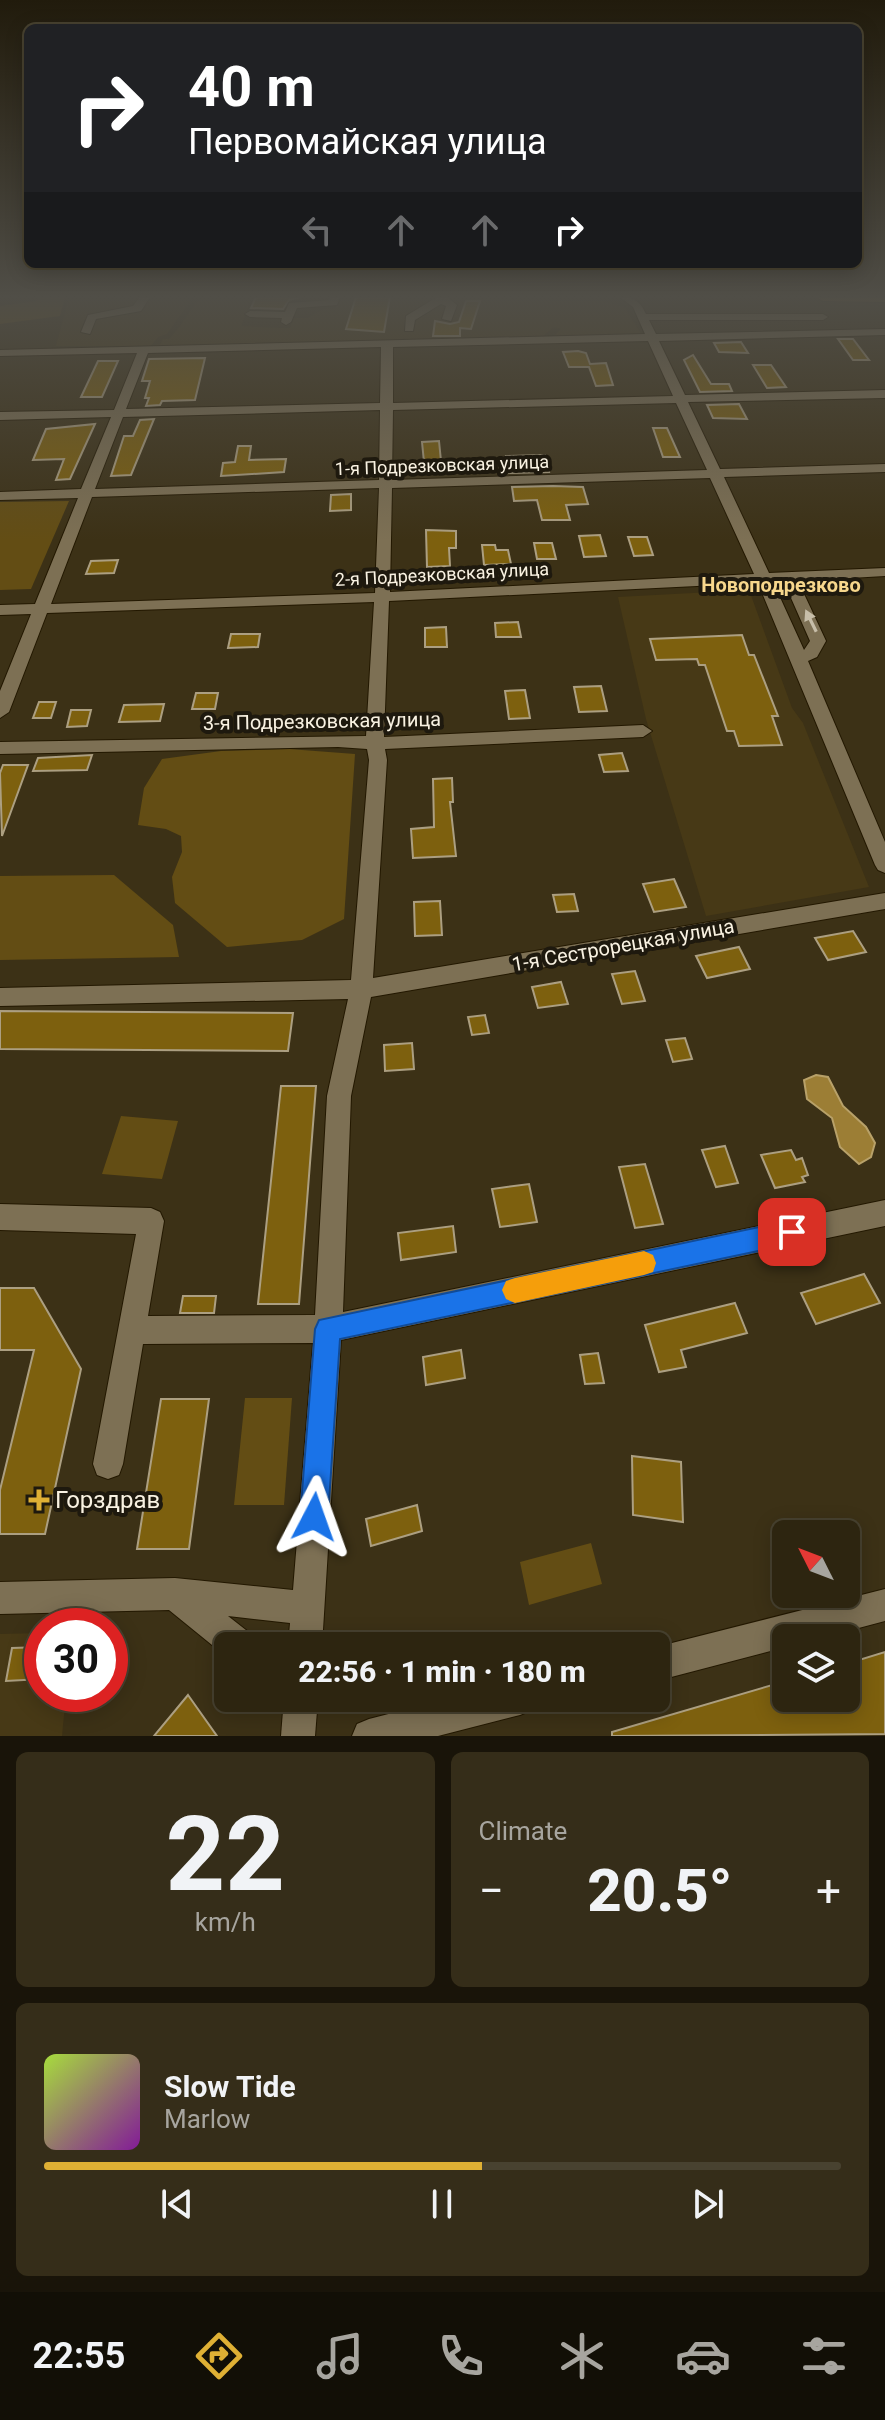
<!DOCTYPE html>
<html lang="en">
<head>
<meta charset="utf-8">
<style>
  :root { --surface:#2d2510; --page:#352d19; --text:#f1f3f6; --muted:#a7a59f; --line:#484230; --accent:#dfb034 }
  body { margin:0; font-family:Roboto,sans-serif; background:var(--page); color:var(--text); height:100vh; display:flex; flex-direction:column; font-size:30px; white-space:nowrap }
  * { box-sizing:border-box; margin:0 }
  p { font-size:26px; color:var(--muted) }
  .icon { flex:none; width:44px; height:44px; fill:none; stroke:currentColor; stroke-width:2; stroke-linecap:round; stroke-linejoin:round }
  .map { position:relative; height:1736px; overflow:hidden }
  .panel { display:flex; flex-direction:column; gap:16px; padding:16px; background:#191409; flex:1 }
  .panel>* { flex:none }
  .banner { position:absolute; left:24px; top:24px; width:838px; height:244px; border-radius:12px; box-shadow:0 4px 20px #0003,0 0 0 2px var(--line); background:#202124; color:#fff; overflow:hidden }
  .needle { width:52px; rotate:312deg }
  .controls { position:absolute; left:772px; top:1520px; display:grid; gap:16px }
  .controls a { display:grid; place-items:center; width:88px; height:88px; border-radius:12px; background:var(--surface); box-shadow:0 4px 20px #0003,0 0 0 2px var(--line); font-size:40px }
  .speed { position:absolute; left:24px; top:1608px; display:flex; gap:16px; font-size:40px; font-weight:700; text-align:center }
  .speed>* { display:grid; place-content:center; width:104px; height:104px; border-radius:50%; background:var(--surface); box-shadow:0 4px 20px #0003,0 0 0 2px var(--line); line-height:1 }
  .speed .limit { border:12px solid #d22; background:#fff; color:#111 }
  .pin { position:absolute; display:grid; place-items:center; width:68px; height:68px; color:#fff; margin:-34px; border-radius:16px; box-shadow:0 4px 12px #0006 }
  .me { position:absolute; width:88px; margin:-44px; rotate:4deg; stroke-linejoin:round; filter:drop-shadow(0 0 6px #0008) }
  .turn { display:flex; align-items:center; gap:28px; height:168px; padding:0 32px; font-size:36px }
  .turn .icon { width:104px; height:104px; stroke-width:2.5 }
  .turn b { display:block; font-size:56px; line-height:68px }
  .lanes { display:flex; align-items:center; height:76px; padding:0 32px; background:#0003; justify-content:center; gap:40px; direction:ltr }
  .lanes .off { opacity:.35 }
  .big { font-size:60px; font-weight:800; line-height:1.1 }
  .panel .tile { flex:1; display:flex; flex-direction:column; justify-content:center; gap:12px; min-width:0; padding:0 28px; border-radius:12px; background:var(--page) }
  .panel .dial { align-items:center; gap:0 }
  .dial b { font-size:104px; line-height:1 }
  .song { display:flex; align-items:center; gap:24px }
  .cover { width:96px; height:96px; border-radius:12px; background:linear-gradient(135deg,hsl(80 70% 55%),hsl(290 70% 35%)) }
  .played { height:8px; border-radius:4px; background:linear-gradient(90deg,var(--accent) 55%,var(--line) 55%) }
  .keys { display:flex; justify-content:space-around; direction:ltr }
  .heat { display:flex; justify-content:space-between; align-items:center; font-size:44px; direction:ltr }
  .panel .tiles { flex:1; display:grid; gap:16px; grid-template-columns:1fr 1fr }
  .tile:last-child { grid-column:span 2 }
  .trip { position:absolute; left:214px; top:1632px; width:456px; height:80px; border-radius:12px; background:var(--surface); box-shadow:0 4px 20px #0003,0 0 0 2px var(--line); font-weight:800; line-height:80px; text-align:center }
  .dock { display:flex; height:128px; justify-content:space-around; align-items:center; background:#120f06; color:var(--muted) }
  .dock .icon { width:56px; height:56px }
  .dock .selected { color:var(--accent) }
  .dock b { font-size:36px; color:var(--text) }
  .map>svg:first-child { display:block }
  .built { fill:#473916 }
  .green { fill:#634d14 }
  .water { fill:#9c7e35; stroke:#b8a169; stroke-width:2 }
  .building { fill:#7d600e; stroke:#ac9f81; stroke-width:2 }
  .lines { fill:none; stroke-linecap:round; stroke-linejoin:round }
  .minor-casing { stroke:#231800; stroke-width:2 }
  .highway-casing { stroke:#231800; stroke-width:2 }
  .minor { fill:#7d7054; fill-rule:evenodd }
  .highway { fill:#a27e1a; fill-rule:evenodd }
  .oneway { fill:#c7bea9 }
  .route { fill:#1a73e8; stroke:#114b97; stroke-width:2 }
  .slow { fill:#f59e0b }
  .poi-dot { fill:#dfb034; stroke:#1e190e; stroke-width:3 }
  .labels { text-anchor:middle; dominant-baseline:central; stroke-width:8; stroke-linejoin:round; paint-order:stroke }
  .far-street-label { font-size:18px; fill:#f9f2e2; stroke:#1e190e }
  .far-quarter-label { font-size:20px; font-weight:bold; fill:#f7d78c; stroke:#1e190e }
  .street-label { font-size:20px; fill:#f9f2e2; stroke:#1e190e }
  .near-poi-label { font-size:24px; fill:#f9f2e2; stroke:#1e190e; text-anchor:start }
</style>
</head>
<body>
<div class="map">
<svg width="885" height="1736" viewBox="0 0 885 1736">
  <rect width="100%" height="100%" fill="#3c3116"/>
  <!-- built -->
  <g class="built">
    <polygon points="69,297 193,297 167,334 158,337 151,346 56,346"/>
    <polygon points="200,297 252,297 241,326 281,328 290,328 294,318 308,318 323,309 336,308 338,297 604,301 625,308 642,335 552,338 561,329 554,327 542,337 159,346 163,339 169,339 180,326"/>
    <polygon points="749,590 792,708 803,723 869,887 706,916 646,719 618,597"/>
    <polygon points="42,1633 42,1694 66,1694 62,1736 0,1736 0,1634"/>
  </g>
  <!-- green -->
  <g class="green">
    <polygon points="42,297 65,297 60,316 0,324 0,306 36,301"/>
    <polygon points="69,501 31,589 0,590 0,502"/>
    <polygon points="289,749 355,754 344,919 302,940 227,947 175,903 172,877 182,852 181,836 166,829 138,825 144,788 162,759 221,751"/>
    <polygon points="114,875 173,925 179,957 0,960 0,876"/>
    <polygon points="121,1116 178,1121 162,1179 102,1174"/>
    <polygon points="245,1398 292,1398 284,1505 234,1505"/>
    <polygon points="591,1543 602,1584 529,1605 520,1562"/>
  </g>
  <!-- water -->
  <polygon class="water" points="816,1075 828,1077 843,1106 866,1127 875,1143 871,1157 859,1164 840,1147 832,1118 807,1099 804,1080"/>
  <!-- building -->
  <g class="building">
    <polygon points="256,297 300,297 289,300 283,309 251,308"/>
    <polygon points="356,297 390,297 384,332 346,329"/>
    <polygon points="466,301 480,301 471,329 460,328 460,336 433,336 435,321 450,324 459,322"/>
    <polygon points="838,339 853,339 869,360 853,360"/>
    <polygon points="741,342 748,353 719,352 714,343"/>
    <polygon points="578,351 586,353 590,364 606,363 613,385 596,386 589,367 569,367 563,352"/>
    <polygon points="693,355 711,384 729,384 732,391 700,392 684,360"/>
    <polygon points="205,358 195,400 162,401 160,405 146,406 149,398 145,398 150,381 142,381 149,359"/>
    <polygon points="98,361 118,361 102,397 81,397"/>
    <polygon points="753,365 771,365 786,387 767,388"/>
    <polygon points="739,404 747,419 713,418 707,405"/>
    <polygon points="154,419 131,475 111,476 124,436 133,436 140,420"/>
    <polygon points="95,424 70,479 56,480 64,459 33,460 46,429"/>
    <polygon points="653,428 667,428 680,457 663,457"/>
    <polygon points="439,441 442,471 425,472 422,442"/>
    <polygon points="238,446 251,446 249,460 286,459 284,472 221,476 223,463 235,462"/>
    <polygon points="545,455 549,472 509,473 506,456"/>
    <polygon points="553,486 583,487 588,504 566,505 570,520 542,520 537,500 514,501 512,487"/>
    <polygon points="351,494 351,510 330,511 331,495"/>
    <polygon points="426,530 456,531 456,548 449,548 450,566 427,567"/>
    <polygon points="600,535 606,556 584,557 579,536"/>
    <polygon points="628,537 647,537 653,555 634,556"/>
    <polygon points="534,543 552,543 556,559 537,559"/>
    <polygon points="482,545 495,545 496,550 508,550 511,564 484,565"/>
    <polygon points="118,560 114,573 86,574 91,561"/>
    <polygon points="518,622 521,637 496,637 495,623"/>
    <polygon points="446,627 447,647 425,647 425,628"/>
    <polygon points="231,634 260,634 258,647 228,648"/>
    <polygon points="742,635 749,655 754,655 778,716 772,716 782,745 739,746 734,731 727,731 705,665 699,665 697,659 656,660 650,639"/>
    <polygon points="601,686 607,711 579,712 574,687"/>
    <polygon points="525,690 530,718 509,719 505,691"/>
    <polygon points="196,693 218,693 215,709 192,709"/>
    <polygon points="39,702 56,702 51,718 33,718"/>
    <polygon points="164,704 160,721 119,722 124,705"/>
    <polygon points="71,710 91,710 87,726 67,727"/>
    <polygon points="622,753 628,771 604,772 599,755"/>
    <polygon points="92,755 87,770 33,771 38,758"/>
    <polygon points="3,765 28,765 2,836 0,773"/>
    <polygon points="452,778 453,802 450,802 456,856 413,858 411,829 434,827 433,779"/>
    <polygon points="674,879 686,907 654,912 643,884"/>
    <polygon points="574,894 578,911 557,912 553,895"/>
    <polygon points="440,901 442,935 415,936 414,902"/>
    <polygon points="853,931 866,952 828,960 815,938"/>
    <polygon points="739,947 750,969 707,978 696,956"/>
    <polygon points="635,971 645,1001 622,1004 612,974"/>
    <polygon points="561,982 568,1004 538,1008 532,987"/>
    <polygon points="0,1011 293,1013 288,1051 0,1049"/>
    <polygon points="485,1015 489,1033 472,1035 468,1017"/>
    <polygon points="685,1038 692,1059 673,1062 666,1040"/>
    <polygon points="412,1043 414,1069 385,1071 384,1045"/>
    <polygon points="281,1086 316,1086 299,1304 258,1304"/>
    <polygon points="725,1146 738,1183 716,1187 702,1150"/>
    <polygon points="791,1150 796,1160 802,1158 808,1175 802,1177 805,1182 775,1188 761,1155"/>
    <polygon points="645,1164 663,1224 635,1228 619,1167"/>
    <polygon points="529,1184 537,1222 500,1227 492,1189"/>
    <polygon points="453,1226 456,1252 401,1260 398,1233"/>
    <polygon points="864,1274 880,1303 816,1324 801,1293"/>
    <polygon points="0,1288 34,1288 81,1369 45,1534 0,1534 0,1490 34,1350 0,1350"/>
    <polygon points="183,1296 216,1296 214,1313 180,1313"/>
    <polygon points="735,1303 747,1333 681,1350 686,1367 659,1372 645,1325"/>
    <polygon points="461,1350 465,1378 426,1385 423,1357"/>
    <polygon points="598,1353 604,1383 585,1384 580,1355"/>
    <polygon points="161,1399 209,1399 189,1549 137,1549"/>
    <polygon points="632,1456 681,1462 683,1522 633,1515"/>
    <polygon points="417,1505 422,1531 371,1546 366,1519"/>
    <polygon points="42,1647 42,1679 6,1681 12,1648"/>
    <polygon points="885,1652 885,1734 612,1736 612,1732 786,1681 786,1698 846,1698 846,1664"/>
    <polygon points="188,1695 217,1736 154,1736"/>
  </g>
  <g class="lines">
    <defs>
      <g id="minor">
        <polygon points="140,297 150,297 141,311 96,319 90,334 81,332 88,315 133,306"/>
        <polygon points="330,297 340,297 337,305 297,308 291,322 286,325 281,322 282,318 250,317 245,314 250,311 285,312 289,303 329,300"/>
        <polygon points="437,297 447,297 457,305 451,321 442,319 446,306 441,304 415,320 413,331 405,331 406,316"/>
        <path d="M620 297C634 297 640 301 646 314H823L828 317 823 320H649L656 334 885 329V335L659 341 685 395 885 390V398L688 402 720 469 885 464V472L724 477 769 573 885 568V576L798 581 826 641 817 657 808 661 885 842V873L878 870 875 865 758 583 389 601 384 737 643 725 652 731 643 737 385 749 387 760 373 978 885 893V909L371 997 351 1096 343 1312 885 1200V1226L341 1340 322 1646H288L290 1623 228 1616 251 1634 256 1646H228V1658L169 1610 0 1614V1582L175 1578 293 1590 313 1343 143 1344 123 1464 119 1475 108 1479 97 1475 93 1464 136 1234 0 1230V1204L151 1208 160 1212 164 1221 148 1316 315 1315 327 1096 348 999 0 1006V988L351 980 369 760 367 749 338 747 0 754V742L366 736 374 602 47 613 9 712 0 718V691L31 614 0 615V605L35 604 78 498 0 500V492L81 489 111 417 0 420V412L114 410 137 353 0 356V350L645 334 633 307ZM648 341 673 396 393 403V347ZM381 347 380 403 126 409 148 353ZM676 403 707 470 392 480 393 410ZM380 410 379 480 95 489 123 417ZM710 478 754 574 390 592 392 488ZM379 488 375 593 51 604 92 497ZM773 582H784L810 641 804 650Z"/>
        <polygon points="885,1589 885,1621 821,1638 786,1638 786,1647 656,1681 656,1647"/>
        <polygon points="284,1698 318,1698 315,1736 281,1736"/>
        <polygon points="451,1698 537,1698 532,1710 520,1715 438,1736 352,1736 357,1724 369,1719"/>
      </g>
      <polygon id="highway" points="816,297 885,297 885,302 823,301"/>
    </defs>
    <!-- minor casing -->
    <use href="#minor" class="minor-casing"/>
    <!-- highway casing -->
    <use href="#highway" class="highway-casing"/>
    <!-- minor -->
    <use href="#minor" class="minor"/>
    <!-- highway -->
    <use href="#highway" class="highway"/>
  </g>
  <!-- one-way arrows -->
  <defs><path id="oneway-solid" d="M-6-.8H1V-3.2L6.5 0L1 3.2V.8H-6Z" transform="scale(2)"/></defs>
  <use class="oneway" href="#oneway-solid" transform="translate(811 621) rotate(-116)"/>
  <!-- sky -->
  <linearGradient id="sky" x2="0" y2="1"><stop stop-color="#211b0c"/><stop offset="0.55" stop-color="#504e47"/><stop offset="1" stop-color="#504e47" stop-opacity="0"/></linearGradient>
  <rect width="885" height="540" fill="url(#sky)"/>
  <!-- route -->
  <polygon class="route" points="792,1220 801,1224 804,1232 801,1241 792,1244 340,1339 328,1517 324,1527 314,1531 304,1527 300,1517 315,1329 319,1320"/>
  <!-- slow -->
  <polygon class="slow" points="644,1251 653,1255 656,1263 653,1272 644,1275 515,1303 506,1299 502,1290 506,1281 515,1278"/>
  <!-- markers -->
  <path class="poi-dot" d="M35 1488h8v8h8v8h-8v8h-8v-8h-8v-8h8z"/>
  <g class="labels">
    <!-- far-street labels -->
    <g class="far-street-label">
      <text transform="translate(442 465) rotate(-2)">1-я Подрезковская улица</text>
      <text transform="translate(442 574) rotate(-3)">2-я Подрезковская улица</text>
    </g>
    <!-- far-quarter labels -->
    <g class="far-quarter-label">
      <text x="781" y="585">Новоподрезково</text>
    </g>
    <!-- street labels -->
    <g class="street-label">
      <text transform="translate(322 721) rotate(-1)">3-я Подрезковская улица</text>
      <text transform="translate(623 945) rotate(-10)">1-я Сестрорецкая улица</text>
    </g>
    <!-- near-poi labels -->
    <g class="near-poi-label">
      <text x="55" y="1500">Горздрав</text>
    </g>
  </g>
</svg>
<div class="controls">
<a><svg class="needle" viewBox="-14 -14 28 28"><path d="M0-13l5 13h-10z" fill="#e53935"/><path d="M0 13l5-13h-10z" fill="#a7a59f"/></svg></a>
<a><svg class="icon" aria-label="layers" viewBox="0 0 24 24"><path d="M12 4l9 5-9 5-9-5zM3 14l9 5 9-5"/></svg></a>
</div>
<div class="speed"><div class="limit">30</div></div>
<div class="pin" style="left:792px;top:1232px;background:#d93025"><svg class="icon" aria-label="arrive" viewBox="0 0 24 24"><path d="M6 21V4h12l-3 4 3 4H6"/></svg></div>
<svg class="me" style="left:314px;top:1517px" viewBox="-20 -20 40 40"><path d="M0-17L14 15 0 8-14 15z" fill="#1a73e8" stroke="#fff" stroke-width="4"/></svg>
<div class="trip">22:56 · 1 min · 180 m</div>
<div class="banner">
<div class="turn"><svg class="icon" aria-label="right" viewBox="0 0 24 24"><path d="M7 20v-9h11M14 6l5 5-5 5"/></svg><div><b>40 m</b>Первомайская улица</div></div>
<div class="lanes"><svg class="icon off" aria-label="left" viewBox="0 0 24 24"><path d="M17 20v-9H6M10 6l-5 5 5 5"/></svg><svg class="icon off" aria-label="ahead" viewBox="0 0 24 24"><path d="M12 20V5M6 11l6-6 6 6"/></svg><svg class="icon off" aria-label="ahead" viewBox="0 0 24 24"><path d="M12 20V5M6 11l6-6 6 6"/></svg><svg class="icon" aria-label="right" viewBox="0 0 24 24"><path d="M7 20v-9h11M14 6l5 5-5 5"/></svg></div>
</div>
</div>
<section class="panel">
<div class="tiles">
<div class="tile dial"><b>22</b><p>km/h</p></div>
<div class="tile"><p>Climate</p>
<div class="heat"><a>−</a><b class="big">20.5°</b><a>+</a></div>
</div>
<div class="tile">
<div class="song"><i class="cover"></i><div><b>Slow Tide</b><p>Marlow</p></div></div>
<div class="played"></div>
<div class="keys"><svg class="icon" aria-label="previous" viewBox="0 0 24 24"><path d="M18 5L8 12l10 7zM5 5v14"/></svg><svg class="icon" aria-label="pause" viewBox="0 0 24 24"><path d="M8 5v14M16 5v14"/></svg><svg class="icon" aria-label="next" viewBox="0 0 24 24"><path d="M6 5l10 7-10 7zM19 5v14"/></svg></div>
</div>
</div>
</section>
<nav class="dock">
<b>22:55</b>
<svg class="icon selected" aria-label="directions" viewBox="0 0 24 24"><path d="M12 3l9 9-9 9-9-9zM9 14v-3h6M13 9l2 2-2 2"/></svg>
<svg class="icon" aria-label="music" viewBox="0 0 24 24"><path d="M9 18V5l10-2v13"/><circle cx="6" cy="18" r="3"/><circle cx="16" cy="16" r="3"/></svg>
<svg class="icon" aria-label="phone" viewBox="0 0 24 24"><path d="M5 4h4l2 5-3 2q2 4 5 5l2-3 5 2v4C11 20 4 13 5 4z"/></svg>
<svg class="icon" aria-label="climate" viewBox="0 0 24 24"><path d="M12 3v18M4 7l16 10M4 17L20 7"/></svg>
<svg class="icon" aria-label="car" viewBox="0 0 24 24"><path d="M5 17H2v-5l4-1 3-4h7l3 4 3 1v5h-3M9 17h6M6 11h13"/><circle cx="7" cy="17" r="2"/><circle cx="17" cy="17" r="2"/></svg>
<svg class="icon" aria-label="filters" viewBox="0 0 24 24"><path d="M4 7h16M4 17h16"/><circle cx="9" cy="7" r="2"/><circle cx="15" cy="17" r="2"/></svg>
</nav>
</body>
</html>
